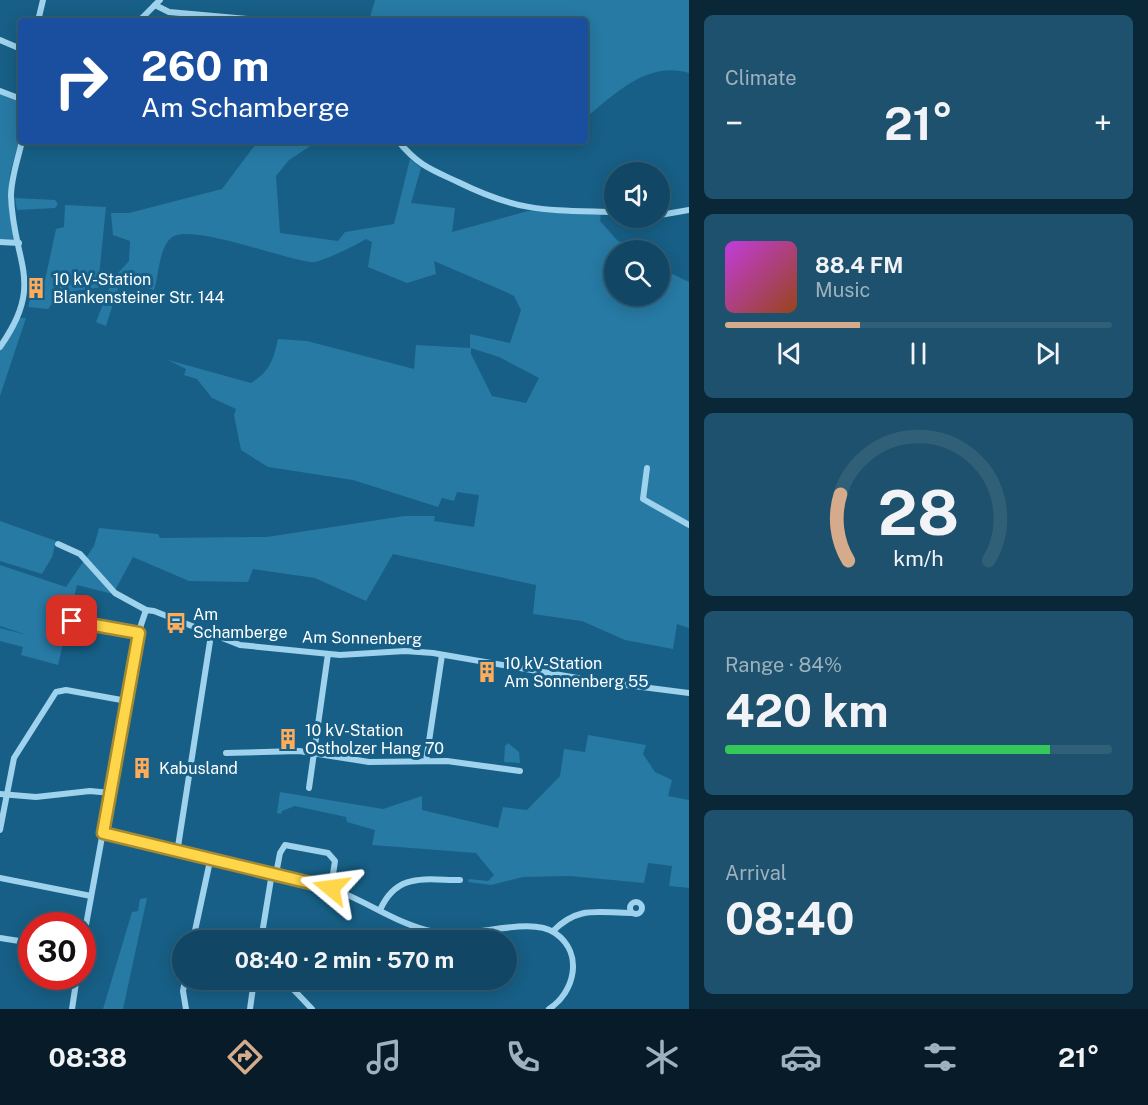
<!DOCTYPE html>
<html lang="en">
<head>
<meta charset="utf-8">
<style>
  :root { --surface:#114764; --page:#1e516d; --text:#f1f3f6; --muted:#9cb2bf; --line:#305f78; --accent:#d6ab8b }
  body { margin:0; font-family:"Public Sans",sans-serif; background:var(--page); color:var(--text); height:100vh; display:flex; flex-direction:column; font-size:22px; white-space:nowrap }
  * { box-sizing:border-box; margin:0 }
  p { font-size:20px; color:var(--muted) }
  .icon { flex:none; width:33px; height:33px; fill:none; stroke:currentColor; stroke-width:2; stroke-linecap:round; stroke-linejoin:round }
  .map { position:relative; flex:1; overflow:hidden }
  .side { display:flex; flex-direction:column; gap:15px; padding:15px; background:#092737; width:459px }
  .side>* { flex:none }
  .top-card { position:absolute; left:18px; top:18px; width:570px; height:126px; border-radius:6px; box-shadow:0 3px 15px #0003,0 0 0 2px var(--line); background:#1a4fa0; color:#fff; overflow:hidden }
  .tools { position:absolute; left:604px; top:162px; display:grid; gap:12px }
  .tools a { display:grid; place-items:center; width:66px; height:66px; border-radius:50%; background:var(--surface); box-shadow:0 3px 15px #0003,0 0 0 2px var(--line); font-size:30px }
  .speed { position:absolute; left:18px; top:912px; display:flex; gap:12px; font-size:30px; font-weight:700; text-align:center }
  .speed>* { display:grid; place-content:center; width:78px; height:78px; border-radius:50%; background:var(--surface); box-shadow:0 3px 15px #0003,0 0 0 2px var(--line); line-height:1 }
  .speed .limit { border:9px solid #d22; background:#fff; color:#111 }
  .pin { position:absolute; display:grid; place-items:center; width:51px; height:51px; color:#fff; margin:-26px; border-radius:12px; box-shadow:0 3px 9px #0006 }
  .me { position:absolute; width:66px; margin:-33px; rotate:286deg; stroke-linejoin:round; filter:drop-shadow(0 0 4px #0008) }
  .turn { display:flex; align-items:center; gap:21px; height:126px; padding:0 24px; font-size:27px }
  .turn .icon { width:78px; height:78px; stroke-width:2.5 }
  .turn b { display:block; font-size:42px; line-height:51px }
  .big { font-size:45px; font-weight:700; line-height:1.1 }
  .side .card { flex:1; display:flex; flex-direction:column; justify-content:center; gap:9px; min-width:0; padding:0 21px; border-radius:9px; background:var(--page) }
  .side .dial { align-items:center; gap:0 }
  .dial svg { height:156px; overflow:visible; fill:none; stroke:var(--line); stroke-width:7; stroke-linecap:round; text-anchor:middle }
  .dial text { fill:var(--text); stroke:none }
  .song { display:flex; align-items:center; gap:18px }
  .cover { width:72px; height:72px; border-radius:9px; background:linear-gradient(135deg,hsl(290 70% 55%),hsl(20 70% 35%)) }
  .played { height:6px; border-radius:3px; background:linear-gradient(90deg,var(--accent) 35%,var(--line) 35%) }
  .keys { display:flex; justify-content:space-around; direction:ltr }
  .heat { display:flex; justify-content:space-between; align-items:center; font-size:33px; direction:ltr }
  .charge { height:9px; border-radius:4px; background:linear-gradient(90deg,#34c759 84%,var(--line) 0) }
  .trip { position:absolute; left:172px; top:930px; width:345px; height:60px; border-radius:30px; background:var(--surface); box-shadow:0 3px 15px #0003,0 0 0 2px var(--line); font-weight:700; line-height:60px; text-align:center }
  .menu { display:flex; height:96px; justify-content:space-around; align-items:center; background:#071c28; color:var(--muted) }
  .menu .icon { width:42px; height:42px }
  .menu .current { color:var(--accent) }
  .menu b { font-size:27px; color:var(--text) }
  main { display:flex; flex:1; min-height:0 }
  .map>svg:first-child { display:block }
  .green { fill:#277aa4; fill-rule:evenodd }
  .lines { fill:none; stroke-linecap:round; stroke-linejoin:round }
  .minor { stroke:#9ed2ed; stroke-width:6 }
  .route-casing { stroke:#a68a30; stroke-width:15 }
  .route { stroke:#ffd54a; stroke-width:10 }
  .labels { text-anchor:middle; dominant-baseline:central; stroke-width:6; stroke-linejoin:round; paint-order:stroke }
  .poi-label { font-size:16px; fill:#fff; stroke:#175f86; text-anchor:start }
  .street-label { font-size:16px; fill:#fff; stroke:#175f86 }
</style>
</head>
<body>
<main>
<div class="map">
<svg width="689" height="1009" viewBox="0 0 689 1009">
  <rect width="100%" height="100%" fill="#175f86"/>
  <!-- green -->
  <g class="green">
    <path d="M375 0H689V73C649 61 618 91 589 115L585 114V21H369Z"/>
    <polygon points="0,93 21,100 21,134 10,173 8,198 16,240 0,239"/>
    <path d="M258 141H354L350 146 315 143 289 160 276 176 280 233 338 241 345 232 394 224 410 159 421 168 411 203 455 208 452 232 528 211 601 213 600 221 617 240 632 250H615V296H660V268L689 282V628L677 624 673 649 625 640 582 621 533 614 536 585 393 554 366 601 315 578 253 569 248 582 189 581 133 557 113 594 77 585 58 665 21 655 23 647 0 641V628L27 635 0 626V565L66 587 94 546 99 528 158 534 160 538 267 537 404 516H435L434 521 474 527 479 495 457 492 454 501 442 498 438 507 353 480 268 467 241 450 234 415 236 409 212 398 197 379 184 375 186 369 168 360 251 383C270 371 273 361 278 339L307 341 414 369 416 345 470 348V334L510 343 521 310 514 296 506 292 434 261 436 274 407 283 368 267 372 242 366 239C356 245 321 263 311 262 286 260 188 222 171 238 159 248 159 275 154 290L121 279 106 326 96 322 110 286 60 293 48 309 28 307 31 296 42 294 56 229 64 227 65 205 106 207 99 276 117 274 129 261 130 241 113 235 111 213H129L222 189ZM471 348 499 357 539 378 526 403 492 396 471 354Z"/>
    <polygon points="15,198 55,200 58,204 55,208 17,210"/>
    <polygon points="14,318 26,318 0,396 0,341"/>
    <polygon points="0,521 56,541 52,557 42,574 0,561"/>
    <polygon points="588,735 646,745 643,754 655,772 672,780 668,796 689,800 689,888 669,886 672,866 648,863 644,883 570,876 523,877 491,885 468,882 469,879 488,881 494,875 476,853 372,845 375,830 347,822 346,817 295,806 282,811 281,814 277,813 280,792 383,809 422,796 422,810 498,828 503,807 527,810 560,776 564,749 585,752"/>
    <polygon points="508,743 519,752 520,763 504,762 505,746"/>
    <polygon points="147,898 123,1009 103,1009 132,912 138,911 140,899"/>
  </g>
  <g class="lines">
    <!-- minor -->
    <g class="minor">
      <polyline points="155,5 169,12 269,21"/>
      <polyline points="38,21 43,0"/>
      <polyline points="139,21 160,0"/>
      <polyline points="0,40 21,49"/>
      <polyline points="0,91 21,99"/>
      <path d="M398 141C419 166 430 169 458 182 521 213 547 210 615 212"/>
      <polyline points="660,215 689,210"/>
      <polyline points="0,242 19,243"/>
      <path d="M0 347C46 282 13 263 11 196 11 178 18 159 22 141"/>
      <polyline points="647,468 643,499 689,525"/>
      <polyline points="58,544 80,554 115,593 146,610"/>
      <polyline points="64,619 139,633"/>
      <polyline points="226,753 299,751 369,762 447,761 520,771"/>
      <polyline points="426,761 442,655"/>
      <polyline points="309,788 328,654"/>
      <polyline points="0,794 36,797 90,791 111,793"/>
      <polyline points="0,830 14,758 56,692 66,690 127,701"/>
      <path d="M103 833C140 843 176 854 213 861 250 869 289 874 325 886 363 898 395 924 434 932 469 940 529 915 555 933 584 953 575 992 549 1009"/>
      <polyline points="177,853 211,635"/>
      <polyline points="276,874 280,853 285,845 328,853 335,861 331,888"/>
      <polyline points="0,878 91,896"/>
      <circle cx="636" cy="908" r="6"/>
      <path d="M380 910C397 872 425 880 460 880"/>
      <path d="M553 931C579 905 598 913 632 913"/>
      <polyline points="0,938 32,943"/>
      <polyline points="193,940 210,861"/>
      <polyline points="261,940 272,873"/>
      <polyline points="82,947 140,628 146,610 154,611 240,645 340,655 405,651 433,653 595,681 689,693"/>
      <polyline points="185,980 183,991 186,1009"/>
      <polyline points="290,980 293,989 312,1009"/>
      <polyline points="72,1009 77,976"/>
      <polyline points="250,1009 254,980"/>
    </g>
  </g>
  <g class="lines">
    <defs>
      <polyline id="route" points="72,621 139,633 103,833 331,888"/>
    </defs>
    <!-- route casing -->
    <use href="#route" class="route-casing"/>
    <!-- route -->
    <use href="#route" class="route"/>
  </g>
  <!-- icons -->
  <defs>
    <symbol id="building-bare" viewBox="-9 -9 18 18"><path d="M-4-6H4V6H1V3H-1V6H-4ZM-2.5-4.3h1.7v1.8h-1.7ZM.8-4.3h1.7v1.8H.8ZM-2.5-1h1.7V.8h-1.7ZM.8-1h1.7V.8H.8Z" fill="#ffac5a" stroke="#175f86" stroke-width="2.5" paint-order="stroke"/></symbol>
    <symbol id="bus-bare" viewBox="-9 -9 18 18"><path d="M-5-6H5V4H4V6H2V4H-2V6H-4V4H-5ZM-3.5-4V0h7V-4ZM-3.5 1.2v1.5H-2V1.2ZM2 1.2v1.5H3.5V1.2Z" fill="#ffac5a" stroke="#175f86" stroke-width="2.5" paint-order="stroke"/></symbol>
  </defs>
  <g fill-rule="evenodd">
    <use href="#building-bare" x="21" y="273" width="30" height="30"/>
    <use href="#bus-bare" x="161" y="608" width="30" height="30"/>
    <use href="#building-bare" x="472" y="657" width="30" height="30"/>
    <use href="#building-bare" x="273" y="724" width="30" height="30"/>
    <use href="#building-bare" x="127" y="753" width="30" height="30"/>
  </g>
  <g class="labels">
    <!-- poi labels -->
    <g class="poi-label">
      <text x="53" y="279">10 kV-Station<tspan x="53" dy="18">Blankensteiner Str. 144</tspan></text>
      <text x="193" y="614">Am<tspan x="193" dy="18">Schamberge</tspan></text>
      <text x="504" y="663">10 kV-Station<tspan x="504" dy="18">Am Sonnenberg 55</tspan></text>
      <text x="305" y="730">10 kV-Station<tspan x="305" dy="18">Ostholzer Hang 70</tspan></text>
      <text x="159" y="768">Kabusland</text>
    </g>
    <!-- street labels -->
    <g class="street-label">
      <text transform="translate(362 638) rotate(1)">Am Sonnenberg</text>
    </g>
  </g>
</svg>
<div class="tools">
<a><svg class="icon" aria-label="sound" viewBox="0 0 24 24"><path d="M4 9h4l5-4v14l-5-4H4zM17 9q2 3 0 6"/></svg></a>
<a><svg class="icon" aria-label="search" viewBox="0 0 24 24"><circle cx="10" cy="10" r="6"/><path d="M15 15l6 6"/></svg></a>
</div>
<div class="speed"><div class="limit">30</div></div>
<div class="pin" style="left:72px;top:621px;background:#d93025"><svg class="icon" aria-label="arrive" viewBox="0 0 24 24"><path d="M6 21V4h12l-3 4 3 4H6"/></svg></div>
<svg class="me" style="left:331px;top:888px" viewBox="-20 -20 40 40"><path d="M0-17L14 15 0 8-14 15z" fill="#ffd54a" stroke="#fff" stroke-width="4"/></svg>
<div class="trip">08:40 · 2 min · 570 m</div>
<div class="top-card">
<div class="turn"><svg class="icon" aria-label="right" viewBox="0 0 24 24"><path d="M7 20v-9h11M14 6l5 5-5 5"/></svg><div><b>260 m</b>Am Schamberge</div></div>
</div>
</div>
<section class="side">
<div class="card"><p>Climate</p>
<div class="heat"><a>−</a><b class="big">21°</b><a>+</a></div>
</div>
<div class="card">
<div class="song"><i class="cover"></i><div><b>88.4 FM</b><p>Music</p></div></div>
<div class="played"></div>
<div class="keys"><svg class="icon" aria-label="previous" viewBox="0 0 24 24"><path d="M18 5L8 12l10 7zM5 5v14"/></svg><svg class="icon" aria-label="pause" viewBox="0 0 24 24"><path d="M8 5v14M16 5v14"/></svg><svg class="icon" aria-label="next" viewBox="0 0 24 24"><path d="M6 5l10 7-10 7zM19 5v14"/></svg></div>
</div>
<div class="card dial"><svg viewBox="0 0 100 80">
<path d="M14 69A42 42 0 1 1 86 69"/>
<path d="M14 69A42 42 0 0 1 10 35" stroke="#d6ab8b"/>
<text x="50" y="56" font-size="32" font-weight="700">28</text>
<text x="50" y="72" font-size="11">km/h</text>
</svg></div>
<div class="card"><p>Range · 84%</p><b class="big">420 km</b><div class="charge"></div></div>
<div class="card"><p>Arrival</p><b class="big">08:40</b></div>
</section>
</main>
<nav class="menu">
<b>08:38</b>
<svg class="icon current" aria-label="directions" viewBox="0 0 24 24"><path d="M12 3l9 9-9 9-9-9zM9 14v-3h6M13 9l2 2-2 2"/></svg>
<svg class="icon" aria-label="music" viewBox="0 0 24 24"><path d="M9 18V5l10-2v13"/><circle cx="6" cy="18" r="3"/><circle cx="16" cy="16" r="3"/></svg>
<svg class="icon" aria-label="phone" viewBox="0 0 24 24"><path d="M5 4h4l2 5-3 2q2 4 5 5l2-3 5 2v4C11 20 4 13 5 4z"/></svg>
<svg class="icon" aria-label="climate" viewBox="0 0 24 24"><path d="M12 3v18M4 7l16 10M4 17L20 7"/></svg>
<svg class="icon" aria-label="car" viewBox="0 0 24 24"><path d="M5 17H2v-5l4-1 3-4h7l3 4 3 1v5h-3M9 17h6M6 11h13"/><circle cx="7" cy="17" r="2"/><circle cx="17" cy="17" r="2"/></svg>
<svg class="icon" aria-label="filters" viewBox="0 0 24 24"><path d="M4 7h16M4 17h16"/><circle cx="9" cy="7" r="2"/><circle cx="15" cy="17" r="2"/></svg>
<b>21°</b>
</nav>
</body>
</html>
